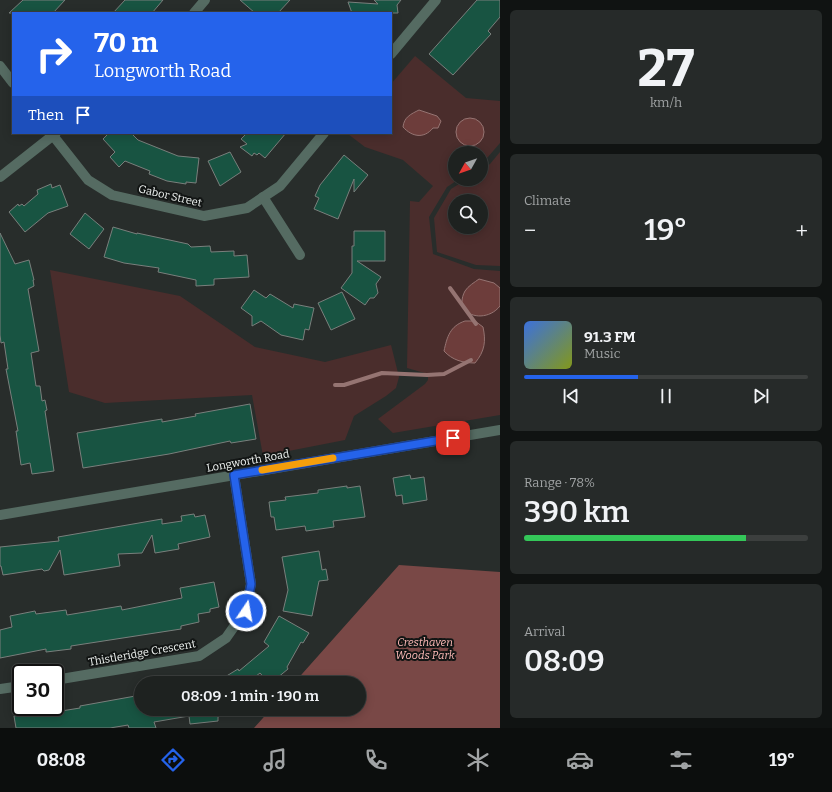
<!DOCTYPE html>
<html lang="en">
<head>
<meta charset="utf-8">
<style>
  :root { --surface:#1e2220; --page:#262a29; --text:#f1f3f6; --muted:#a1a4a5; --line:#3c3f3e; --accent:#2563eb }
  body { margin:0; font-family:Bitter,serif; background:var(--page); color:var(--text); height:100vh; display:flex; flex-direction:column; font-size:15px; white-space:nowrap }
  * { box-sizing:border-box; margin:0 }
  p { font-size:13px; color:var(--muted) }
  .icon { flex:none; width:22px; height:22px; fill:none; stroke:currentColor; stroke-width:2; stroke-linecap:round; stroke-linejoin:round }
  .map { position:relative; flex:1; overflow:hidden }
  .side { display:flex; flex-direction:column; gap:10px; padding:10px; background:#101312; width:332px }
  .side>* { flex:none }
  .guide { position:absolute; left:12px; top:12px; width:380px; height:122px; border-radius:0px; box-shadow:0 2px 10px #0003,0 0 0 1px var(--line); background:#2563eb; color:#fff; overflow:hidden }
  .needle { width:26px; rotate:230deg }
  .buttons { position:absolute; left:448px; top:146px; display:grid; gap:8px }
  .buttons a { display:grid; place-items:center; width:40px; height:40px; border-radius:50%; background:var(--surface); box-shadow:0 2px 10px #0003,0 0 0 1px var(--line); font-size:20px }
  .speed { position:absolute; left:12px; top:664px; display:flex; gap:8px; font-size:20px; font-weight:700; text-align:center }
  .speed>* { display:grid; place-content:center; width:52px; height:52px; border-radius:50%; background:var(--surface); box-shadow:0 2px 10px #0003,0 0 0 1px var(--line); line-height:1 }
  .speed .limit { border:2px solid #111; border-radius:6px; background:#fff; color:#111 }
  .pin { position:absolute; display:grid; place-items:center; width:34px; height:34px; color:#fff; margin:-17px; border-radius:8px; box-shadow:0 2px 6px #0006 }
  .me { position:absolute; width:44px; margin:-22px; rotate:12deg; stroke-linejoin:round; filter:drop-shadow(0 0 3px #0008) }
  .turn { display:flex; align-items:center; gap:14px; height:84px; padding:0 16px; font-size:18px }
  .turn .icon { width:52px; height:52px; stroke-width:2.5 }
  .turn b { display:block; font-size:28px; line-height:34px }
  .then { display:flex; align-items:center; height:38px; padding:0 16px; background:#0003; gap:8px; font-size:15px }
  .big { font-size:30px; font-weight:600; line-height:1.1 }
  .side .card { flex:1; display:flex; flex-direction:column; justify-content:center; gap:6px; min-width:0; padding:0 14px; border-radius:6px; background:var(--page) }
  .side .dial { align-items:center; gap:0 }
  .dial b { font-size:52px; line-height:1 }
  .song { display:flex; align-items:center; gap:12px }
  .cover { width:48px; height:48px; border-radius:6px; background:linear-gradient(135deg,hsl(220 70% 55%),hsl(70 70% 35%)) }
  .played { height:4px; border-radius:2px; background:linear-gradient(90deg,var(--accent) 40%,var(--line) 40%) }
  .keys { display:flex; justify-content:space-around; direction:ltr }
  .heat { display:flex; justify-content:space-between; align-items:center; font-size:22px; direction:ltr }
  .charge { height:6px; border-radius:3px; background:linear-gradient(90deg,#34c759 78%,var(--line) 0) }
  .trip { position:absolute; left:134px; top:676px; width:232px; height:40px; border-radius:20px; background:var(--surface); box-shadow:0 2px 10px #0003,0 0 0 1px var(--line); font-weight:600; line-height:40px; text-align:center }
  .dock { display:flex; height:64px; justify-content:space-around; align-items:center; background:#0c0e0d; color:var(--muted) }
  .dock .icon { width:28px; height:28px }
  .dock .on { color:var(--accent) }
  .dock b { font-size:18px; color:var(--text) }
  main { display:flex; flex:1; min-height:0 }
  .map>svg:first-child { display:block }
  .green { fill:#4a2d2c; fill-rule:evenodd }
  .forest { fill:#794846 }
  .water { fill:#6d3d3b; stroke:#957472 }
  .lines { fill:none; stroke-linecap:round; stroke-linejoin:round }
  .stream { stroke:#957472; stroke-width:4 }
  .building { fill:#185442; stroke:#797f7c }
  .minor { stroke:#556b62; stroke-width:10 }
  .tertiary { stroke:#556b62; stroke-width:10 }
  .route-casing { stroke:#184099; stroke-width:10 }
  .route { stroke:#2563eb; stroke-width:7 }
  .slow { stroke:#f59e0b; stroke-width:7 }
  .labels { text-anchor:middle; dominant-baseline:central; stroke-width:4; stroke-linejoin:round; paint-order:stroke }
  .street-label { font-size:11px; fill:#f2f6f4; stroke:#121514 }
  .park-label { font-size:11px; font-style:italic; fill:#ffbbb8; stroke:#121514 }
</style>
</head>
<body>
<main>
<div class="map">
<svg width="500" height="728" viewBox="0 0 500 728">
  <rect width="100%" height="100%" fill="#282d2b"/>
  <!-- green -->
  <g class="green">
    <polygon points="415,56 466,98 500,101 500,143 481,165 481,153 455,153 455,179 459,179 447,187 429,217 433,254 474,269 500,271 500,415 393,433 378,419 425,384 428,380 428,374 407,368 410,201 419,202 433,186 403,160 365,147 348,134 391,133 391,84"/>
    <path d="M500 152V266L476 265 437 252 434 218 451 189 467 179H481V170L490 164ZM455 201H481V227H455Z"/>
    <polygon points="50,270 180,296 255,347 325,362 391,345 399,377 396,388 386,396 354,416 345,440 263,456 252,395 105,403 69,392"/>
  </g>
  <!-- forest -->
  <polygon class="forest" points="399,565 500,572 500,728 254,728 271,709 359,709 359,683 294,683"/>
  <!-- water -->
  <g class="water">
    <path d="M419 110 437 116 441 121 438 128H433C424 139 412 137 403 127 404 117 411 114 419 110Z"/>
    <circle cx="470" cy="132" r="14"/>
    <path d="M479 279 494 283 500 288V306C485 325 452 315 465 291 468 286 475 282 479 279Z"/>
    <path d="M465 321H475L483 327C486 341 485 351 475 363 463 363 452 360 444 351 447 337 450 326 465 321Z"/>
  </g>
  <g class="lines">
    <!-- stream -->
    <g class="stream">
      <polyline points="450,288 476,324"/>
      <polyline points="335,385 344,385 382,373 427,375 444,374 471,360"/>
    </g>
  </g>
  <!-- building -->
  <g class="building">
    <polygon points="23,0 65,0 53,13 9,13"/>
    <polygon points="125,0 163,0 152,13 113,13"/>
    <polygon points="240,0 290,0 278,13 255,13"/>
    <polygon points="374,0 401,0 397,5 398,13 352,13 348,2 378,4"/>
    <polygon points="477,0 500,0 500,17 488,31 491,34 453,75 429,54"/>
    <polygon points="109,133 131,133 138,140 178,156 199,158 196,183 186,182 186,184 167,181 149,174 150,171 125,161 119,167 110,157 115,152 103,139"/>
    <polygon points="247,133 286,133 265,158 259,153 257,155 254,153 252,156 240,147 247,144 241,139"/>
    <polygon points="230,152 241,172 220,186 208,161"/>
    <polygon points="344,155 368,175 354,192 354,179 338,219 314,209 319,198 315,196 320,185"/>
    <polygon points="51,184 52,188 60,185 68,206 48,213 25,232 9,212 18,204 19,206 22,204 24,206 38,194 37,190"/>
    <polygon points="85,213 104,229 89,249 70,234"/>
    <polygon points="113,227 137,234 137,233 188,244 191,247 210,246 211,252 234,251 234,256 247,255 249,277 214,279 214,285 196,286 196,280 158,272 159,268 124,263 104,257"/>
    <polygon points="354,231 385,231 385,261 357,261 381,277 376,284 378,293 374,298 370,298 365,305 341,288 352,273 352,246 354,246"/>
    <polygon points="0,233 15,264 29,260 34,280 33,280 34,286 28,289 39,351 31,353 36,386 40,386 42,401 45,400 47,410 45,411 54,471 32,474 30,463 21,465 16,431 18,431 6,369 8,369 4,342 1,343 0,335"/>
    <polygon points="254,290 266,298 270,294 293,308 294,304 314,308 309,330 305,329 303,340 281,335 261,321 252,326 252,316 241,308"/>
    <polygon points="342,292 355,319 331,330 318,303"/>
    <polygon points="250,404 256,439 231,443 230,441 169,454 83,468 77,433 162,419 162,422 196,416 195,414"/>
    <polygon points="410,475 411,479 424,477 427,500 403,504 402,495 396,496 393,478"/>
    <polygon points="347,486 347,488 360,486 365,517 333,521 334,527 306,531 305,526 276,530 274,517 271,517 269,502 286,500 285,497 318,493 318,490"/>
    <polygon points="194,514 195,517 205,515 210,537 178,544 179,549 155,553 152,535 142,553 118,554 120,566 64,575 60,550 49,570 44,571 42,569 3,575 1,566 0,566 0,547 59,541 58,537 162,519 162,524 182,521 181,516"/>
    <polygon points="319,551 322,570 326,569 328,580 319,581 312,616 283,611 288,590 282,557"/>
    <polygon points="214,582 219,607 210,609 210,612 198,614 199,622 181,626 181,629 71,646 71,649 46,652 46,649 0,658 0,630 12,627 10,616 35,611 36,614 66,610 67,615 121,606 122,610 182,598 180,588"/>
    <polygon points="279,616 309,633 303,643 301,642 287,667 288,669 271,683 269,683 260,673 247,683 215,683 238,669 239,671 269,646 264,642"/>
    <polygon points="141,695 141,709 231,709 218,717 218,721 190,724 189,716 154,722 156,728 129,728 128,725 110,728 16,728 14,716 54,710 55,712 80,708 80,706"/>
  </g>
  <g class="lines">
    <!-- minor -->
    <g class="minor">
      <polyline points="194,13 205,0"/>
      <polyline points="391,54 436,0"/>
      <polyline points="0,66 13,83"/>
      <polyline points="51,133 88,180 112,195 204,216 247,208 280,186 324,133"/>
      <polyline points="0,177 56,133"/>
      <polyline points="263,197 300,255"/>
      <polyline points="55,680 199,656 226,638 245,611 251,584 234,475"/>
      <polyline points="0,689 21,686"/>
    </g>
    <!-- tertiary -->
    <polyline class="tertiary" points="0,515 500,430"/>
  </g>
  <g class="lines">
    <defs>
      <polyline id="route" points="246,611 251,584 234,475 453,438"/>
    </defs>
    <!-- route casing -->
    <use href="#route" class="route-casing"/>
    <!-- route -->
    <use href="#route" class="route"/>
    <!-- slow -->
    <polyline class="slow" points="262,470 333,458"/>
  </g>
  <g class="labels">
    <!-- street labels -->
    <g class="street-label">
      <text transform="translate(170 196) rotate(13)">Gabor Street</text>
      <text transform="translate(248 461) rotate(-10)">Longworth Road</text>
      <text transform="translate(142 653) rotate(-10)">Thistleridge Crescent</text>
    </g>
    <!-- park labels -->
    <g class="park-label">
      <text x="425" y="642">Cresthaven<tspan x="425" dy="13">Woods Park</tspan></text>
    </g>
  </g>
</svg>
<div class="buttons">
<a><svg class="needle" viewBox="-14 -14 28 28"><path d="M0-13l5 13h-10z" fill="#e53935"/><path d="M0 13l5-13h-10z" fill="#a1a4a5"/></svg></a>
<a><svg class="icon" aria-label="search" viewBox="0 0 24 24"><circle cx="10" cy="10" r="6"/><path d="M15 15l6 6"/></svg></a>
</div>
<div class="speed"><div class="limit">30</div></div>
<div class="pin" style="left:453px;top:438px;background:#d93025"><svg class="icon" aria-label="arrive" viewBox="0 0 24 24"><path d="M6 21V4h12l-3 4 3 4H6"/></svg></div>
<svg class="me" style="left:246px;top:611px" viewBox="-20 -20 40 40"><circle r="17" fill="#2563eb" stroke="#fff" stroke-width="3"/><path d="M0-11L8 9 0 5-8 9z" fill="#fff"/></svg>
<div class="trip">08:09 · 1 min · 190 m</div>
<div class="guide">
<div class="turn"><svg class="icon" aria-label="right" viewBox="0 0 24 24"><path d="M7 20v-9h11M14 6l5 5-5 5"/></svg><div><b>70 m</b>Longworth Road</div></div>
<div class="then">Then<svg class="icon" aria-label="arrive" viewBox="0 0 24 24"><path d="M6 21V4h12l-3 4 3 4H6"/></svg></div>
</div>
</div>
<section class="side">
<div class="card dial"><b>27</b><p>km/h</p></div>
<div class="card"><p>Climate</p>
<div class="heat"><a>−</a><b class="big">19°</b><a>+</a></div>
</div>
<div class="card">
<div class="song"><i class="cover"></i><div><b>91.3 FM</b><p>Music</p></div></div>
<div class="played"></div>
<div class="keys"><svg class="icon" aria-label="previous" viewBox="0 0 24 24"><path d="M18 5L8 12l10 7zM5 5v14"/></svg><svg class="icon" aria-label="pause" viewBox="0 0 24 24"><path d="M8 5v14M16 5v14"/></svg><svg class="icon" aria-label="next" viewBox="0 0 24 24"><path d="M6 5l10 7-10 7zM19 5v14"/></svg></div>
</div>
<div class="card"><p>Range · 78%</p><b class="big">390 km</b><div class="charge"></div></div>
<div class="card"><p>Arrival</p><b class="big">08:09</b></div>
</section>
</main>
<nav class="dock">
<b>08:08</b>
<svg class="icon on" aria-label="directions" viewBox="0 0 24 24"><path d="M12 3l9 9-9 9-9-9zM9 14v-3h6M13 9l2 2-2 2"/></svg>
<svg class="icon" aria-label="music" viewBox="0 0 24 24"><path d="M9 18V5l10-2v13"/><circle cx="6" cy="18" r="3"/><circle cx="16" cy="16" r="3"/></svg>
<svg class="icon" aria-label="phone" viewBox="0 0 24 24"><path d="M5 4h4l2 5-3 2q2 4 5 5l2-3 5 2v4C11 20 4 13 5 4z"/></svg>
<svg class="icon" aria-label="climate" viewBox="0 0 24 24"><path d="M12 3v18M4 7l16 10M4 17L20 7"/></svg>
<svg class="icon" aria-label="car" viewBox="0 0 24 24"><path d="M5 17H2v-5l4-1 3-4h7l3 4 3 1v5h-3M9 17h6M6 11h13"/><circle cx="7" cy="17" r="2"/><circle cx="17" cy="17" r="2"/></svg>
<svg class="icon" aria-label="filters" viewBox="0 0 24 24"><path d="M4 7h16M4 17h16"/><circle cx="9" cy="7" r="2"/><circle cx="15" cy="17" r="2"/></svg>
<b>19°</b>
</nav>
</body>
</html>
